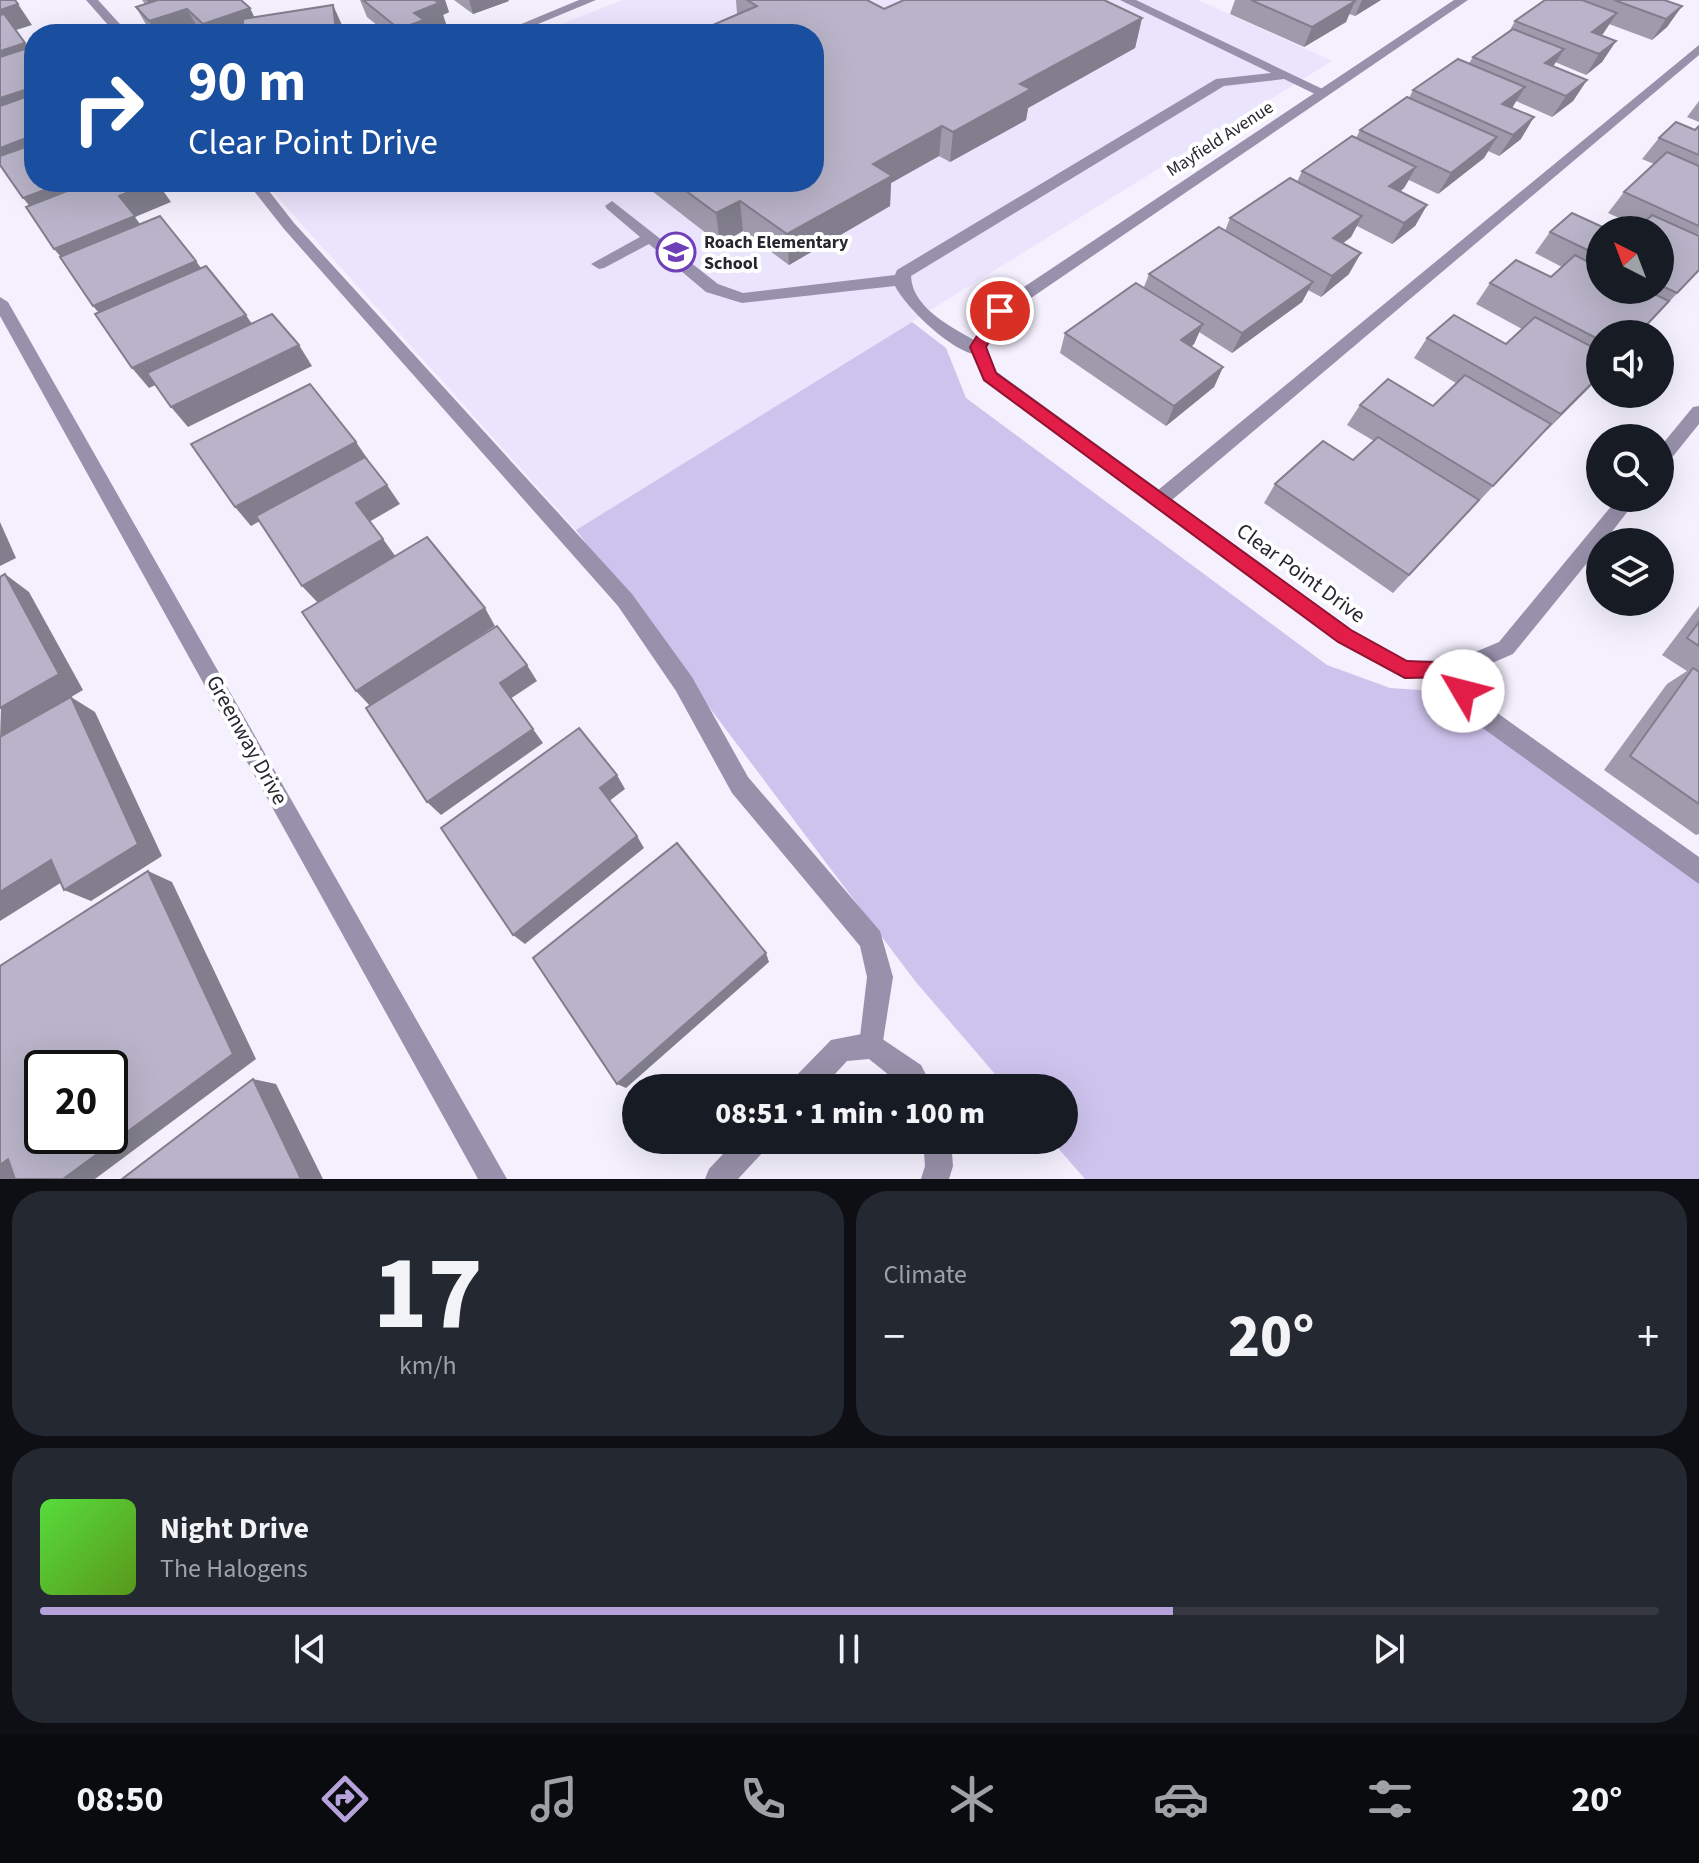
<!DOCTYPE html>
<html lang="en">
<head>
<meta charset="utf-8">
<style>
  :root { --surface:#171b24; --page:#242831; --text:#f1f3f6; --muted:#9ea1a6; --line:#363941; --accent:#b6a2da }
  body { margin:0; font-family:"Source Sans 3",sans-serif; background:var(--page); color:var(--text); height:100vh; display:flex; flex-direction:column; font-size:30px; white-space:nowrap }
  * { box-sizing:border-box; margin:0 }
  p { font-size:26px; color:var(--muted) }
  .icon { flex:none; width:44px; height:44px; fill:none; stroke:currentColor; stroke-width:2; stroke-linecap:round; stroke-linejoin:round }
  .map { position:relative; height:1179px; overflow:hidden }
  .drawer { display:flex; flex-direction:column; gap:12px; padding:12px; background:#0d0f14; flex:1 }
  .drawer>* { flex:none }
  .banner { position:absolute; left:24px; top:24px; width:800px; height:168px; border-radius:32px; box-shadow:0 8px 32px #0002; background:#1a4fa0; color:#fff; overflow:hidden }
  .needle { width:52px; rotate:318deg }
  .fabs { position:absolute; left:1586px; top:216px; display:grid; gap:16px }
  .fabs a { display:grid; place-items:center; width:88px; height:88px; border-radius:50%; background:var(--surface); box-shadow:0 8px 32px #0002; font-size:40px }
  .speed { position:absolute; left:24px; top:1050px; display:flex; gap:16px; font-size:40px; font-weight:700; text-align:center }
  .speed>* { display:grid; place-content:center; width:104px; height:104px; border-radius:50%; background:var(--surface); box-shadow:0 8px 32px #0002; line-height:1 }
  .speed .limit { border:4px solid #111; border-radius:12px; background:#fff; color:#111 }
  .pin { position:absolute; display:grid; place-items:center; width:68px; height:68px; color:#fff; margin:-34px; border:4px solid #fff; border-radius:50%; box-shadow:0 2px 8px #0007 }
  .me { position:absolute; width:88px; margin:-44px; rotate:307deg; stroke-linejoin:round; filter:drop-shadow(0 0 6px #0008) }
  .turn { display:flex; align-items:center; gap:28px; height:168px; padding:0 32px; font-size:36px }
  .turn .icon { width:104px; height:104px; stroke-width:2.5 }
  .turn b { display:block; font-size:56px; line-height:68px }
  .big { font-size:60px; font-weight:800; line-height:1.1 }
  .drawer .tile { flex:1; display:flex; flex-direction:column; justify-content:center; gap:12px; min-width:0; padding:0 28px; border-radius:32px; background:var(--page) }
  .drawer .dial { align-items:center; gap:0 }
  .dial b { font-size:104px; line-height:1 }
  .song { display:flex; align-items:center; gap:24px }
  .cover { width:96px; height:96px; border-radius:12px; background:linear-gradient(135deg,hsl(110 70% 55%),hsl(90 70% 35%)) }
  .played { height:8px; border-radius:4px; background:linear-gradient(90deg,var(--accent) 70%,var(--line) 70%) }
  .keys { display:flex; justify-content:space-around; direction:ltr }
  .heat { display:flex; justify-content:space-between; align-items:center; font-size:44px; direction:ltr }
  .drawer .tiles { flex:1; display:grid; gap:12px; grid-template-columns:1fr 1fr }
  .tile:last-child { grid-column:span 2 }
  .trip { position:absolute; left:622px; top:1074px; width:456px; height:80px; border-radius:40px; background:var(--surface); box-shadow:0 8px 32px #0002; font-weight:800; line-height:80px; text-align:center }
  .tabs { display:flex; height:128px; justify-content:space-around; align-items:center; background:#090b0e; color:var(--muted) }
  .tabs .icon { width:56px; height:56px }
  .tabs .on { color:var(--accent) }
  .tabs b { font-size:36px; color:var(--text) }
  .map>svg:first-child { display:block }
  .built { fill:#eae4fc }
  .green { fill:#cec3ed }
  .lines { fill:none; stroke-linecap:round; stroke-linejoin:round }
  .service { fill:#9891ab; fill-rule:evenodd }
  .minor { fill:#9891ab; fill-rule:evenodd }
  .wall { fill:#9f9bad }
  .shaded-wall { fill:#827e8d }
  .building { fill:#b9b4c9; stroke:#827e8d; stroke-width:2; fill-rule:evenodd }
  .route { fill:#e11d48; stroke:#92132f; stroke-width:2 }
  .labels { text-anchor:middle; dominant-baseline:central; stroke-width:8; stroke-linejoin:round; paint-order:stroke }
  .far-street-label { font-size:18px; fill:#28262e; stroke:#fff }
  .far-poi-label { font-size:18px; font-weight:bold; fill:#28262e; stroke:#fff; text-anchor:start }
  .street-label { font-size:22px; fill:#28262e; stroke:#fff }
</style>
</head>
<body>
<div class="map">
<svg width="1699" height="1179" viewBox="0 0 1699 1179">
  <rect width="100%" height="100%" fill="#f4f0fe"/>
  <!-- built -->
  <polygon class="built" points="623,0 1198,0 1332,61 576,530 264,182 814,182 814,34 536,34"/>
  <!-- green -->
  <polygon class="green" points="912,322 946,348 966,398 1327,665 1390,688 1436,691 1699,880 1699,1179 1085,1179 1051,1140 1064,1140 1064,1088 1007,1088 915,981 576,530"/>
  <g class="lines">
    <!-- service -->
    <g class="service">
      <polygon points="86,0 98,0 129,34 116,34"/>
      <polygon points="579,0 596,0 514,34 497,34"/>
      <path d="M1120 0H1136L1331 93 1319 96 1284 79 1224 86 911 276C912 311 960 331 986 347V355C960 361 906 308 895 286L742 303 706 292 649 244 604 268 599 269 591 264 640 237 607 209 605 206 612 201 718 284 743 293 895 275 897 270 1216 79 1271 73Z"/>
      <polygon points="1699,45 1699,55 1166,505 1152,505 1150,500 1152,495"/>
      <polygon points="247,182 262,182 294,223 632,594 692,677 748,777 880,931 893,977 881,1054 872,1058 863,1054 859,1045 867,977 860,946 732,793 676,691 618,606 284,229"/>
      <polygon points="1445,660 1452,662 1489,707 1699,857 1699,884 1473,721 1434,669 1438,662"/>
    </g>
    <!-- minor -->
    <g class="minor">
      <polygon points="1454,0 1468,0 1006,315 986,347 997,372 1352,630 1407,661 1456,660 1499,642 1618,498 1638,498 1604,542 1600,542 1600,547 1513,654 1457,678 1405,679 1338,642 984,380 970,347 994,307"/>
      <polygon points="0,297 8,302 507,1179 478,1179 0,316"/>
      <polygon points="1699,406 1699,424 1666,465 1660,467 1660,447 1693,407"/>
      <polygon points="872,1032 921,1065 933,1088 905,1088 869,1059 847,1061 822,1088 791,1088 794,1078 831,1040"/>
      <polygon points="736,1140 769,1140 765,1150 738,1179 705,1179 709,1169"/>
      <polygon points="923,1140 951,1140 953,1166 949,1179 921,1179 925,1166"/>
    </g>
  </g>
  <!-- wall -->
  <g class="wall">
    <polygon points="142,0 241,0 254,17 342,25 343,34 203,34 199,30 186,34 154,34 148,28 136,7 145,4"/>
    <polygon points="360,0 445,0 449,12 443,15 446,24 428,31 429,34 388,34 367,17"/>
    <polygon points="454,0 508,0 509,1 473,14"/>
    <polygon points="736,0 867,0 884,9 1142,18 1135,48 1028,108 1026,120 950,162 939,156 891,183 890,206 789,265 743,231 720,244 652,191 650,182 814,182 814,34 737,14"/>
    <polygon points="1235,0 1381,0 1355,16 1349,14 1346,22 1304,47 1230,14"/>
    <polygon points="1545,0 1664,0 1682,6 1667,27 1652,40 1609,24 1601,35 1616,41 1602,62 1586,75 1555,62 1553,66 1587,80 1573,101 1552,117 1516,101 1512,108 1521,139 1499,156 1488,151 1484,158 1438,194 1409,180 1404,188 1400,192 1427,205 1415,226 1392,244 1357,226 1351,237 1343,243 1349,274 1321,297 1308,290 1302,302 1232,353 1199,332 1194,344 1191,347 1223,367 1214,387 1166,426 1060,353 1065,333 1144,287 1149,274 1225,231 1230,218 1297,182 1302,171 1356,138 1360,130 1409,98 1413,90 1469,63 1473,57 1509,32 1515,21"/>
    <polygon points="1699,101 1699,122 1687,117"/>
    <polygon points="1699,126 1699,270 1639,334 1600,334 1600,376 1542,434 1393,593 1264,503 1275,484 1353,460 1374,441 1347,425 1360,405 1433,406 1456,383 1414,358 1427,338 1506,344 1522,329 1476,304 1490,283 1551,277 1562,267 1535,253 1550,232 1600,230 1600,290 1660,290 1660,230 1639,227 1608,213 1624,192 1654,164 1642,159 1659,138 1695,130"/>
    <polygon points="1699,606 1699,834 1696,835 1604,770 1667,684 1687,671 1662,655"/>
  </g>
  <!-- shaded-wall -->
  <g class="shaded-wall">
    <polygon points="147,0 206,0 187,9 199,30 186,34 157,34 149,21 158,18"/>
    <polygon points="431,0 445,0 449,12 443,15 446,24 428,31 429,34 401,34 399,29 414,13"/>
    <polygon points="469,0 508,0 509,1 473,14"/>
    <polygon points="1362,0 1381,0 1355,16"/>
    <polygon points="1355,1 1346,22 1304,47 1312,27"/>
    <polygon points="18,4 32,25 0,35 0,10"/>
    <polygon points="333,5 342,25 343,34 317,34"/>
    <polygon points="1682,6 1667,27 1652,40 1666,19"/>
    <polygon points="250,8 260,29 246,34 208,34 203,24"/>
    <polygon points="1617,13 1603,34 1585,48 1592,32"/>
    <polygon points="1142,18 1135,48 1028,108 1026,120 950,162 953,132 1020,84"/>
    <polygon points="1616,41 1602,62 1586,75 1599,54"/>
    <polygon points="25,43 34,56 0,77 0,51"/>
    <polygon points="1564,49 1551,70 1532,84 1545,63"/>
    <polygon points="1587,80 1573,101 1552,117 1566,96"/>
    <polygon points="34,87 34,113 0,125 0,98"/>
    <polygon points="1525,87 1512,108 1502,104"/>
    <polygon points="1534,117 1521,139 1499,156 1513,135"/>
    <polygon points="942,126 939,156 891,183 890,206 789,265 787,234 873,164"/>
    <polygon points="34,135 34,163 6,173 0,166 0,148"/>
    <polygon points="1497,137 1484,158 1438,194 1451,173"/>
    <polygon points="1416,167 1404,188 1378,208 1389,186"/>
    <polygon points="66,182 131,182 41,220 23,198"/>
    <polygon points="154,182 157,182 171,202 135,217 150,238 72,270 54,249 119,196"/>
    <polygon points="740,201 743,231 720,244 716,213"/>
    <polygon points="1427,205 1415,226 1392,244 1404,223"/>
    <polygon points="1362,216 1351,237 1322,259 1333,238"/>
    <polygon points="1361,253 1349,274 1321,297 1332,276"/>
    <polygon points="196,261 211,282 110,326 93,306"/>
    <polygon points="1313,282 1302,302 1232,353 1242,333"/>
    <polygon points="246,315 260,336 149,388 132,368"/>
    <polygon points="1203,324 1194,344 1173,361 1181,340"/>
    <polygon points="299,345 312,366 188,427 171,407"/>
    <polygon points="1223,367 1214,387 1166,426 1174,406"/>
    <polygon points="1600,375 1597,380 1543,434 1561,414"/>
    <polygon points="356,442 369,461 251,526 235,507"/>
    <polygon points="387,485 400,504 369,522 356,503"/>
    <polygon points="0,522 16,558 0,566"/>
    <polygon points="383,539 396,557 318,603 302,586"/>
    <polygon points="5,574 29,592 83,690 0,739"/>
    <polygon points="485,608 495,626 371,707 356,691"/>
    <polygon points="527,665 537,681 510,699 500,683"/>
    <polygon points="71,697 95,712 162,856 91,901 64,890"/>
    <polygon points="533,729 543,743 441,815 427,802"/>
    <polygon points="617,775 625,789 608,802 600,788"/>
    <polygon points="637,836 644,848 525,944 513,935"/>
    <polygon points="51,860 78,872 0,921 0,892"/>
    <polygon points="148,871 172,882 256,1059 95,1179 63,1179"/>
    <polygon points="766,953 769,962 626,1088 617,1084"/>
    <polygon points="253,1079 276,1084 323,1179 301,1179"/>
    <polygon points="8,1159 16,1179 0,1179 0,1165"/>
  </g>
  <!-- building -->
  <g class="building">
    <polygon points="0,0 15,0 18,4 0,10"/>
    <polygon points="158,0 241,0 250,8 203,24 187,9 149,21 136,7"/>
    <polygon points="363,0 434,0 439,3 414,13 424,20 399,29"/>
    <polygon points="747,0 867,0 884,9 904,0 1104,0 1142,18 1020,84 1031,89 953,132 942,126 873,164 892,176 787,234 740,201 716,213 674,182 814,182 814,34 692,34 757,6"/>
    <polygon points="1251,0 1352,0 1355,1 1312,27"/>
    <polygon points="1545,0 1582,0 1617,13 1592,32 1616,41 1599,54 1515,21"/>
    <polygon points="1614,0 1664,0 1682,6 1666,19"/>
    <polygon points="333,5 336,31 317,34 243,34 243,19"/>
    <polygon points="4,14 25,43 0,51 0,15"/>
    <polygon points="1513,29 1564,49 1545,63 1587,80 1566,96 1473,57"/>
    <polygon points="34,46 34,87 0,98 0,57"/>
    <polygon points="1458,59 1525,87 1502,104 1534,117 1513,135 1413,90"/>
    <polygon points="34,94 34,135 0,148 0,106"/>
    <polygon points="1407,97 1497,137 1451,173 1360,130"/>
    <polygon points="1676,122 1695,130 1699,126 1699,155 1659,138"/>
    <polygon points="1352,136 1416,167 1389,186 1427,205 1404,223 1302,171"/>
    <polygon points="34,144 34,182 66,182 23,198 0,165 0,156"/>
    <polygon points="1667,152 1699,166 1699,226 1624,192"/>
    <polygon points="1290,178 1362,216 1333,238 1361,253 1332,276 1230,218"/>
    <polygon points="90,182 154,182 119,196 135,216 54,249 26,207"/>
    <polygon points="1572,213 1609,230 1600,230 1600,256 1550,232"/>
    <polygon points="1652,215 1699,236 1699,270 1677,293 1660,285 1660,230 1636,230"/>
    <polygon points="160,216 196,261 93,306 60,257"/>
    <polygon points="1219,227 1313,282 1242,333 1149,274"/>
    <polygon points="1575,255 1600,268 1600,290 1646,290 1669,301 1638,334 1600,334 1600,340 1490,283 1516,260 1551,277"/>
    <polygon points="206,266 246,315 132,368 95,314"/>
    <polygon points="1136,283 1203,324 1181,340 1223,367 1174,406 1065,333"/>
    <polygon points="272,314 299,345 171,407 147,373"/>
    <polygon points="1454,315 1506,344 1535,317 1600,351 1600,375 1561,414 1427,338"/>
    <polygon points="1465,375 1551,424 1493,486 1360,405 1388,379 1433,406"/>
    <polygon points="310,384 356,442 235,507 191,444"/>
    <polygon points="1378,437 1479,500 1409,575 1275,484 1323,441 1353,460"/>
    <polygon points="365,457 387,485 356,503 383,539 302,586 256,516"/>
    <polygon points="427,537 485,608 356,691 302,612"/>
    <polygon points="5,574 59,674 0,708 0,577"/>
    <polygon points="1699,622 1699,646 1687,638"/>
    <polygon points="497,626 527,665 500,683 533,729 427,802 366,708"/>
    <polygon points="1693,668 1699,672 1699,804 1630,756"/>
    <polygon points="71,697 138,844 64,890 51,860 0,892 0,737"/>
    <polygon points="579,728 617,775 600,788 637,836 513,935 441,828"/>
    <polygon points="677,843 766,953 617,1084 533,958"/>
    <path d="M148 871 233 1054 63 1179H15L8 1159 0 1165V966ZM42 1068H110V1136H42Z"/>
    <polygon points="253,1079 301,1179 122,1179"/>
  </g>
  <!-- route -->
  <polygon class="route" points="1000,306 1007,311 986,347 996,373 1351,630 1407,661 1452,663 1473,691 1470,697 1456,697 1440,677 1405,678 1338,642 984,380 970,347 995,307"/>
  <!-- icons -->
  <defs>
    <symbol id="school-ring" viewBox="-11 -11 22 22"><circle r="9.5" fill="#fff" stroke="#6e3fb7" stroke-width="1.5"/><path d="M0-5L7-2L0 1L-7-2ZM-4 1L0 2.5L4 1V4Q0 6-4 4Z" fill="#6e3fb7"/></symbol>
  </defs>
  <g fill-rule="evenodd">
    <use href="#school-ring" x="654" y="230" width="44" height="44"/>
  </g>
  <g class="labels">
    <!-- far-street labels -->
    <g class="far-street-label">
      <text transform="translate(1220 139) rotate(-33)">Mayfield Avenue</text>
    </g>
    <!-- far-poi labels -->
    <g class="far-poi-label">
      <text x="704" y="242">Roach Elementary<tspan x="704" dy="21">School</tspan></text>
    </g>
    <!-- street labels -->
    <g class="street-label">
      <text transform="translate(1301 573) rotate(36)">Clear Point Drive</text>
      <text transform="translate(247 740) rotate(61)">Greenway Drive</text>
    </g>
  </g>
</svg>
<div class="fabs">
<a><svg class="needle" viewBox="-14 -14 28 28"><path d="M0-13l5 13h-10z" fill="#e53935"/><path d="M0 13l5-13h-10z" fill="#9ea1a6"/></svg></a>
<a><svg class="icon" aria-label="sound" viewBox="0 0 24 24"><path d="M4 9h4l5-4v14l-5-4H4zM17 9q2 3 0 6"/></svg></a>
<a><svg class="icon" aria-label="search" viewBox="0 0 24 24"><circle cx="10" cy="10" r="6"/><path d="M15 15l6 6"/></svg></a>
<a><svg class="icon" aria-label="layers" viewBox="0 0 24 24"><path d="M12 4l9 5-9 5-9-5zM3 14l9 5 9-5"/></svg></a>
</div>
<div class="speed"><div class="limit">20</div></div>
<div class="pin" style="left:1000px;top:311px;background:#d93025"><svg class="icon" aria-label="arrive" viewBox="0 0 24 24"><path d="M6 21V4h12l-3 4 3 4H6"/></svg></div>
<svg class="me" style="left:1463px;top:691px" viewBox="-20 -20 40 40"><circle r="19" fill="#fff"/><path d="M0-13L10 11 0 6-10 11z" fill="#e11d48"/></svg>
<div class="trip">08:51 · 1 min · 100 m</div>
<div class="banner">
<div class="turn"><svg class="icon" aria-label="right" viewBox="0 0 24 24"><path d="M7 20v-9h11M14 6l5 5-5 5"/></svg><div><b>90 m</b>Clear Point Drive</div></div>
</div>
</div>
<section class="drawer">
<div class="tiles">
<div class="tile dial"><b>17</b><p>km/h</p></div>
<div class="tile"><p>Climate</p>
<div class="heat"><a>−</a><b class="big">20°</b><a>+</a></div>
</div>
<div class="tile">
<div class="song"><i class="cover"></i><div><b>Night Drive</b><p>The Halogens</p></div></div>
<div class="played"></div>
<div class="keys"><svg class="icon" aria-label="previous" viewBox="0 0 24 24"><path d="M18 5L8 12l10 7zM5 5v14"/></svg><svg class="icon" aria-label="pause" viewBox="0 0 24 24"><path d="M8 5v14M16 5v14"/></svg><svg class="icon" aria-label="next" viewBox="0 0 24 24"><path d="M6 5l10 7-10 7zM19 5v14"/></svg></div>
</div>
</div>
</section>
<nav class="tabs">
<b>08:50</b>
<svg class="icon on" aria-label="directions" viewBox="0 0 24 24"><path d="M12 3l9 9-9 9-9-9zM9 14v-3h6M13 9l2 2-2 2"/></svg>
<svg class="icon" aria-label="music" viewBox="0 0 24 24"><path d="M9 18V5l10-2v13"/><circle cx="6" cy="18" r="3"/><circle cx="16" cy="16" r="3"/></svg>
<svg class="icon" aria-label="phone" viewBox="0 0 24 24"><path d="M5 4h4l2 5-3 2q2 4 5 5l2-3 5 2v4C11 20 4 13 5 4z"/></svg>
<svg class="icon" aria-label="climate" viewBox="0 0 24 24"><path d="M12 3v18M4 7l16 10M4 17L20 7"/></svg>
<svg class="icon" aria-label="car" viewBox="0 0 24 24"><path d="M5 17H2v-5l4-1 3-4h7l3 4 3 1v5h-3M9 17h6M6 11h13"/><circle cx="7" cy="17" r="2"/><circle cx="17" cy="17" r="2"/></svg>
<svg class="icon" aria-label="filters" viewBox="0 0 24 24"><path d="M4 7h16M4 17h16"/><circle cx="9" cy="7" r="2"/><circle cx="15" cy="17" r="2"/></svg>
<b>20°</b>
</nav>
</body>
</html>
